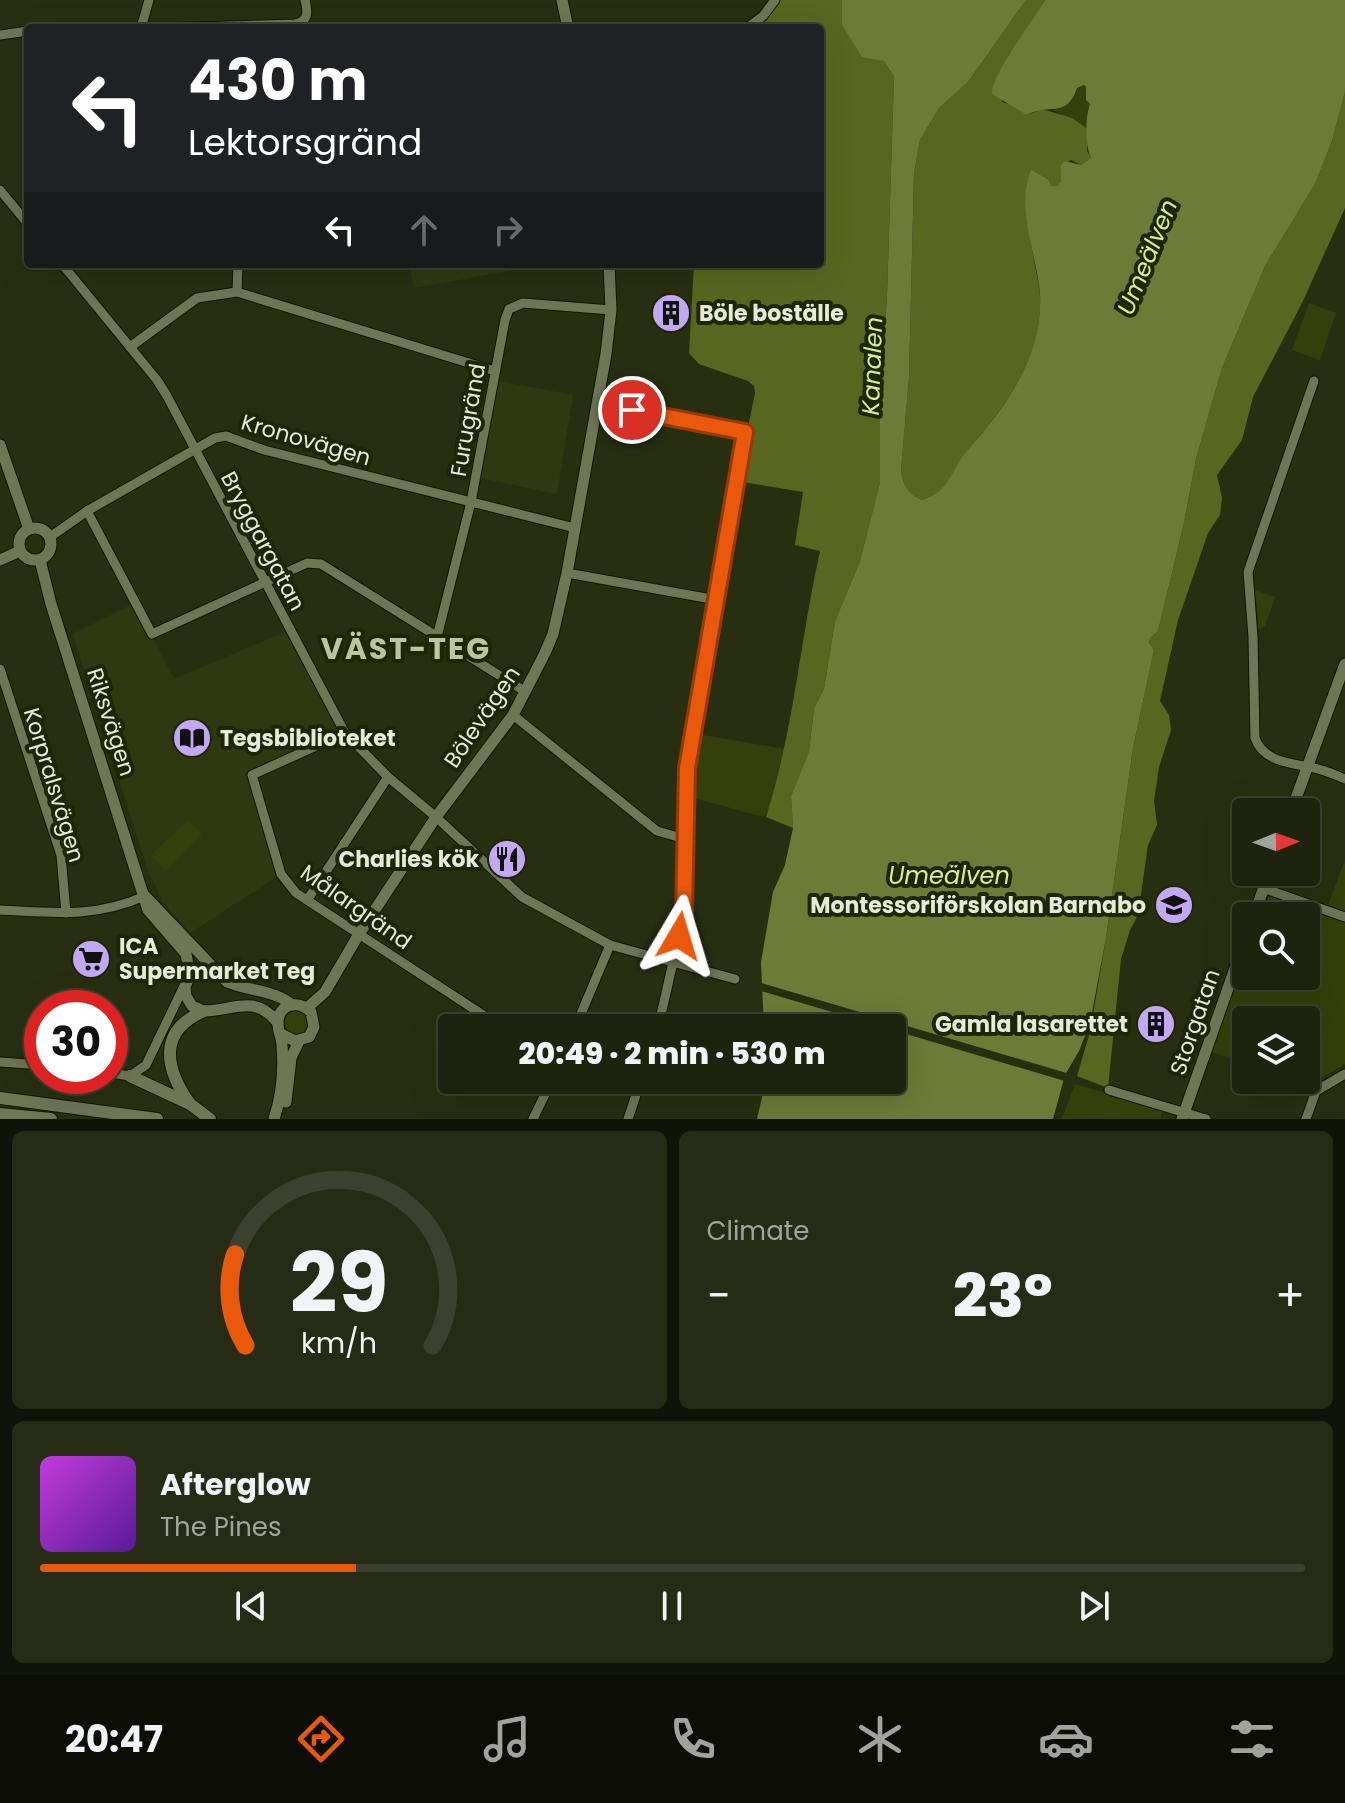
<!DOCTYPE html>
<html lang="en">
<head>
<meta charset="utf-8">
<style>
  :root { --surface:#1e230d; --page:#262b16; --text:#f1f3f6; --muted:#a1a49d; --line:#3c402e; --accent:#ea580c }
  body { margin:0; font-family:Poppins,sans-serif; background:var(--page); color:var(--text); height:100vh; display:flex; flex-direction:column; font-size:30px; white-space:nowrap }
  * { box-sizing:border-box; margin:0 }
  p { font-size:26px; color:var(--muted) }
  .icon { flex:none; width:44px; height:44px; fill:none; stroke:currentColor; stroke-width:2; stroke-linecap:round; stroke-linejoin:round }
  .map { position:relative; height:1119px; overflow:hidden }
  .side { display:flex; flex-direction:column; gap:12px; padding:12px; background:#101307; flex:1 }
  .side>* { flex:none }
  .banner { position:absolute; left:24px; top:24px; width:800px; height:244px; border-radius:8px; box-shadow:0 8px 32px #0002,0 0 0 2px var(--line); background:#202124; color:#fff; overflow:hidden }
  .needle { width:52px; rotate:89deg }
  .fabs { position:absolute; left:1232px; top:798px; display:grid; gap:16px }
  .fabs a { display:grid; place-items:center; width:88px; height:88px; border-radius:8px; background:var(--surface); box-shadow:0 8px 32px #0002,0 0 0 2px var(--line); font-size:40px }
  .speed { position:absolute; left:24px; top:990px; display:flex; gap:16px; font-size:40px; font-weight:700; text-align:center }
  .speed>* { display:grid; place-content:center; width:104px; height:104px; border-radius:50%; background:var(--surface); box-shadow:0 8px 32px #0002,0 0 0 2px var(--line); line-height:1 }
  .speed .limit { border:12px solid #d22; background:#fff; color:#111 }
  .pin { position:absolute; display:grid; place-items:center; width:68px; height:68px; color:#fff; margin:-34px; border:4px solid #fff; border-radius:50%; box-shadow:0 2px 8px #0007 }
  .me { position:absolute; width:88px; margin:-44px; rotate:7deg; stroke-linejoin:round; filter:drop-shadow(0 0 6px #0008) }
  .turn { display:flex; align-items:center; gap:28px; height:168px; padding:0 32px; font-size:36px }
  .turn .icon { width:104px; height:104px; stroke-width:2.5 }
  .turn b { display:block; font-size:56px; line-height:68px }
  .lanes { display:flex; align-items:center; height:76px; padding:0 32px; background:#0003; justify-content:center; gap:40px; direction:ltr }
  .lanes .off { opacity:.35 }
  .big { font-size:60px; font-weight:800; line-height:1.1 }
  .side .card { flex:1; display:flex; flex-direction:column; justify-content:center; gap:12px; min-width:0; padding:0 28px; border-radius:12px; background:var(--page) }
  .side .dial { align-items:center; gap:0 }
  .dial svg { height:208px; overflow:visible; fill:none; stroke:var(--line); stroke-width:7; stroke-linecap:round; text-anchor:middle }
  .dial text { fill:var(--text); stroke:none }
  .song { display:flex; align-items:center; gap:24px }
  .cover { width:96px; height:96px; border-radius:12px; background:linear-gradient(135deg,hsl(290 70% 55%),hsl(270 70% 35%)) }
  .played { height:8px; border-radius:4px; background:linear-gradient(90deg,var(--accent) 25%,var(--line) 25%) }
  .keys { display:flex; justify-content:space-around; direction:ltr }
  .heat { display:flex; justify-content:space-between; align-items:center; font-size:44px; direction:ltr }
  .side .tiles { flex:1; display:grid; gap:12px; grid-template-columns:1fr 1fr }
  .card:last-child { grid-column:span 2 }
  .trip { position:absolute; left:438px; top:1014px; width:468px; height:80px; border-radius:8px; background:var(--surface); box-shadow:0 8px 32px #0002,0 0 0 2px var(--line); font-weight:800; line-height:80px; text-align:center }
  .tabs { display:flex; height:128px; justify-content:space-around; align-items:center; background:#0c0e05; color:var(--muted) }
  .tabs .icon { width:56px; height:56px }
  .tabs .current { color:var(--accent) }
  .tabs b { font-size:36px; color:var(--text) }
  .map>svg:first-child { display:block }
  .built { fill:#303812 }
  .green { fill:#353f0b }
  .forest { fill:#58671f }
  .water { fill:#6c7b35 }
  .pier { fill:#282f11 }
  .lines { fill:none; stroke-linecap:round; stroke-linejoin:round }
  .minor-casing { stroke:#111700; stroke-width:11 }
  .tertiary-casing { stroke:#111700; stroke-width:13 }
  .secondary-casing { stroke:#111700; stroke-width:14 }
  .minor { stroke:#6e7656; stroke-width:9 }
  .tertiary { stroke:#6e7656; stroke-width:11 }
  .secondary { stroke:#6e7656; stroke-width:12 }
  .route-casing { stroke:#983908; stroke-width:20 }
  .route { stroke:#ea580c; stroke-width:14 }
  .labels { text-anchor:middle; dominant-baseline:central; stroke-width:8; stroke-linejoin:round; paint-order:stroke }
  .poi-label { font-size:22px; font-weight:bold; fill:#e6ebd9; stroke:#1f2507; text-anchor:start }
  .street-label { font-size:22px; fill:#e6ebd9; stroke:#1f2507 }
  .water-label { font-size:24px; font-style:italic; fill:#d7ef8c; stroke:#1f2507 }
  .district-label { font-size:30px; font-weight:bold; letter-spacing:2px; fill:#bbc5a2; stroke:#1f2507 }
</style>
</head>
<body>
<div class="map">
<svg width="1345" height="1119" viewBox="0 0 1345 1119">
  <rect width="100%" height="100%" fill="#282f11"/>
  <!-- built -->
  <g class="built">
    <polygon points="409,264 548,264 414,288"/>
    <polygon points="499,381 573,395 557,494 480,478"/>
    <polygon points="135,603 174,679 290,630 345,733 252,775 281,874 190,933 164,903 148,871 73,634"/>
  </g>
  <!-- green -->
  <g class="green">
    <path d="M1083 84 1086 87V100L1090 104 1087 112 1088 129 1053 110C1069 106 1070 91 1083 84Z"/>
    <polygon points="1309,303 1336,313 1320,360 1292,350"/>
    <polygon points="1255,590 1275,597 1265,626 1259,629"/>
    <polygon points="697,734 797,751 788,776 764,817 690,797 691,766"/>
    <polygon points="188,820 202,835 166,871 151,855"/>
    <polygon points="1345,860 1345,911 1328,905"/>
    <polygon points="1269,896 1345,922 1345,1064 1325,1076 1313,1087 1293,1080 1306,1080 1306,1020 1246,1020 1246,1064 1209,1051 1246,958 1246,976 1306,976 1306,916 1262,916"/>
    <circle cx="297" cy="1022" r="12"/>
    <polygon points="1075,1084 1163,1110 1160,1119 1062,1119"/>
  </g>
  <!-- forest -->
  <g class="forest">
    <path d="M770 0H842V25L872 57 884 61 894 77 887 295 880 393V482L860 561 835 621 824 689 814 708 809 751 791 796 793 828 766 817C794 730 800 640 820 551L795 545 803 492 737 481 755 393 754 386 748 381 699 364 689 353 694 264H820V28H741L760 14Z"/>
    <path d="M1026 0H1045L1032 23 1002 102 1013 105 1027 115 1042 109 1072 118 1088 129 1087 151 1091 158 1081 165 1071 160 1061 165V181L1057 186H1051L1049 180 1031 169C1021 195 1028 227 1033 254 1035 268 1039 282 1040 296 1043 354 1007 406 969 448 950 470 953 489 922 500 907 493 904 486 901 471L909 377 914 173 920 140 939 108 968 82Z"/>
    <polygon points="1345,92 1345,208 1302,303 1253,397 1242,440 1217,475 1222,498 1220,515 1208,533 1178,620 1160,701 1169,715 1171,730 1159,767 1154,801 1157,825 1148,845 1138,915 1130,930 1121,959 1108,1088 1077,1076 1090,1032 1106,938 1133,748 1154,650 1149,643 1150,638 1158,631 1184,523 1196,459 1222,368 1265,266 1315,184 1332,141"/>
  </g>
  <!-- water -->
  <path class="water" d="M842 0H1026L968 82 939 108 920 140 914 173 909 377 901 471C904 486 907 493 922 500 953 489 950 469 969 448 1007 406 1043 354 1040 295 1037 253 1015 210 1031 169L1049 180 1051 186H1057L1061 181V165L1065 161 1081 165 1091 158C1085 146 1085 117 1090 104L1086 100V87L1084 85 1077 88C1066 120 1049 102 1027 115L992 94C991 75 1033 21 1045 0H1345V92L1332 141 1315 184 1265 266 1222 368 1196 459 1184 523 1158 631 1150 638 1149 643 1154 650 1133 748 1106 938 1090 1023 1079 1051 1065 1075 1053 1119H757L766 1080H892V1028H764L761 962 773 892 785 865 793 828 791 796 809 751 814 708 824 689 835 621 860 561 880 482V393L887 295 894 77 884 61 862 57 842 25Z"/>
  <!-- pier -->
  <polygon class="pier" points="758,982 1070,1074 1068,1082 758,990"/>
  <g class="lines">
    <defs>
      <g id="minor">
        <polyline points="141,28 149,0"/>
        <path d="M161 28 295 24C309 21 308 12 305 0"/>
        <polyline points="747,28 763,16 775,0"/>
        <polyline points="0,35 28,31"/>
        <polyline points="0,190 28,224"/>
        <polyline points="62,264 157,380 167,396 345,733 388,777 436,817 522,897 610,945 735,979"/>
        <polyline points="237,292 238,264"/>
        <polyline points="130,347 197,298 237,292 495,371"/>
        <path d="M1314 381 1248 572 1253 637 1255 738C1264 763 1292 763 1314 768 1325 770 1335 775 1345 779"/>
        <polyline points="597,403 745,432 687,768 684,914 658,1028"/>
        <polyline points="87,511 152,634 307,563 321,564 526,692"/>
        <polyline points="50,537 87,511 215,438 226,436 264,450 575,528"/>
        <polyline points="567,573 717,600"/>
        <polyline points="437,637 471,502 505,320 509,309 523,303 611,310"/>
        <polyline points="0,669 61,855 66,913"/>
        <polyline points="513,715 657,831 685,839"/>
        <polyline points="345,733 252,775 281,874 296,893 503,1028"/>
        <polyline points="1263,888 1345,917"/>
        <polyline points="308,899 388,777"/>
        <path d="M0 910C54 913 95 918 145 896"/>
        <polyline points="575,1028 610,945"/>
        <polyline points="0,1062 42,1065"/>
        <polyline points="110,1073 130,1076 146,1065 184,986"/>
        <polyline points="1109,1090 1206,1119"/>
        <polyline points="533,1119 552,1080"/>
        <polyline points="628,1119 641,1080"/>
        <polyline points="1306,1119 1316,1091 1345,1074"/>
      </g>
      <g id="tertiary">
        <polyline points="562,0 568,28"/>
        <polyline points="0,445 29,529"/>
        <circle cx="35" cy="544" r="16"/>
        <polyline points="0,560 20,551"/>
        <path d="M40 560 51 604 148 910 186 954 190 975 185 987 186 996 192 1006 204 1011C233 1011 255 993 278 1023"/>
        <polyline points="1291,812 1345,664"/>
        <path d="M145 896 227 982C248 991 275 990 292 1005"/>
        <polyline points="1254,916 1269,872"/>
        <polyline points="307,1008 325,992 359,934 436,817 513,715 545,653 553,634 567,573 606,354 611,310 609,264"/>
        <polyline points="286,1102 291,1058 299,1041"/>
        <path d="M274 1119C282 1095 284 1070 282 1045 281 1036 277 1028 278 1020 281 1002 300 1001 311 1012L314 1027 309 1037 295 1041 281 1034"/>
        <polyline points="1182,1119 1246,937"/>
      </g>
      <g id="secondary">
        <polyline points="130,1076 190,1104 210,1119"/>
        <polyline points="0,1098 157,1119"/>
        <path d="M190 1104C165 1069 157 1031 204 1011"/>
        <polyline points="0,1114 51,1119"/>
      </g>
    </defs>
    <!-- minor casing -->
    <use href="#minor" class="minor-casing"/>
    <!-- tertiary casing -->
    <use href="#tertiary" class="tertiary-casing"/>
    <!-- secondary casing -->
    <use href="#secondary" class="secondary-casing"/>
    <!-- minor -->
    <use href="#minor" class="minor"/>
    <!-- tertiary -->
    <use href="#tertiary" class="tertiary"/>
    <!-- secondary -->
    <use href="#secondary" class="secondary"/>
  </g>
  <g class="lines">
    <defs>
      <polyline id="route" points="632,410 745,432 687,768 684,914 679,936"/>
    </defs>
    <!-- route casing -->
    <use href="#route" class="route-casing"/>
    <!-- route -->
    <use href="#route" class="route"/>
  </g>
  <!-- icons -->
  <defs>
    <symbol id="building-disc" viewBox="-11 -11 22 22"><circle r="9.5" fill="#c2a8f2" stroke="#1f2507"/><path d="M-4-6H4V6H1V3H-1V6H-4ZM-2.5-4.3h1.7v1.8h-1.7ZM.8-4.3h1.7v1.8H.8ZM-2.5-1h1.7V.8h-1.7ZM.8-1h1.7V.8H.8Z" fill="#111"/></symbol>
    <symbol id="library-disc" viewBox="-11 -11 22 22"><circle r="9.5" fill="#c2a8f2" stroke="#1f2507"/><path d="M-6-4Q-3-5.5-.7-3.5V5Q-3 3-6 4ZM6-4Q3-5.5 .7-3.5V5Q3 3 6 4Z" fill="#111"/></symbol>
    <symbol id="restaurant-disc" viewBox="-11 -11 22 22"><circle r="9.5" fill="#c2a8f2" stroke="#1f2507"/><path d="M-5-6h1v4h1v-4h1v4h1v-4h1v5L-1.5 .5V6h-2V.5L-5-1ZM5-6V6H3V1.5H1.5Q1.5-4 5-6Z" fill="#111"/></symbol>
    <symbol id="school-disc" viewBox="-11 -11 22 22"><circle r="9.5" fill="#c2a8f2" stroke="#1f2507"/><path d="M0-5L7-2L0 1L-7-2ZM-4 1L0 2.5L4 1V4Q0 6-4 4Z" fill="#111"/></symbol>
    <symbol id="supermarket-disc" viewBox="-11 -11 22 22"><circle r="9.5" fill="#c2a8f2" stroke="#1f2507"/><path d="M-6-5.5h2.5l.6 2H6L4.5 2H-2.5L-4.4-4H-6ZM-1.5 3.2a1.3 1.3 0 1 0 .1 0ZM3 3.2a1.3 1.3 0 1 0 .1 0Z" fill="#111"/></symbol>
  </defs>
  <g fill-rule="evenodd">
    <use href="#building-disc" x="649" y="291" width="44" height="44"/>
    <use href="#library-disc" x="170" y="716" width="44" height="44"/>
    <use href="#restaurant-disc" x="485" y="837" width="44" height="44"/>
    <use href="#school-disc" x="1152" y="883" width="44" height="44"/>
    <use href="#supermarket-disc" x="69" y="937" width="44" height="44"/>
    <use href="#building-disc" x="1134" y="1002" width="44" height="44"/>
  </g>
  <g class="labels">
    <!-- poi labels -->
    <g class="poi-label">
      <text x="699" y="313">Böle boställe</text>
      <text x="220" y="738">Tegsbiblioteket</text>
      <text x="479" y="859" text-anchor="end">Charlies kök</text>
      <text x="1146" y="905" text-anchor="end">Montessoriförskolan Barnabo</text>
      <text x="119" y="946">ICA<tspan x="119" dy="25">Supermarket Teg</tspan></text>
      <text x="1128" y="1024" text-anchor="end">Gamla lasarettet</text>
    </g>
    <!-- street labels -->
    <g class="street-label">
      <text transform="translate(468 420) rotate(-80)">Furugränd</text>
      <text transform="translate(306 440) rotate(16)">Kronovägen</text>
      <text transform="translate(263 541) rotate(62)">Bryggargatan</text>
      <text transform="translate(482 717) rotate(-56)">Bölevägen</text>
      <text transform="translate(111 722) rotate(72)">Riksvägen</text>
      <text transform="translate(54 785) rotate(73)">Korpralsvägen</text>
      <text transform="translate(356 907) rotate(35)">Målargränd</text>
      <text transform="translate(1195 1022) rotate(-71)">Storgatan</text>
    </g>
    <!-- water labels -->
    <g class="water-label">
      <text transform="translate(1147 257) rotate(-68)">Umeälven</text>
      <text transform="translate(872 366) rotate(-88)">Kanalen</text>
      <text x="949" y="875">Umeälven</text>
    </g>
    <!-- district labels -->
    <g class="district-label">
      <text x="406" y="648">VÄST-TEG</text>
    </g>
  </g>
</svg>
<div class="fabs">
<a><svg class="needle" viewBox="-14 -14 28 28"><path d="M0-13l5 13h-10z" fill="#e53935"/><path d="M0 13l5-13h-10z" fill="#a1a49d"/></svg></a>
<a><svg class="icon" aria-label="search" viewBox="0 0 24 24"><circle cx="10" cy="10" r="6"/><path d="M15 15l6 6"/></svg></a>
<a><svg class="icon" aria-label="layers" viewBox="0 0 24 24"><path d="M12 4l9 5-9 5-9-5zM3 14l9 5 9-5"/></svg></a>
</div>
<div class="speed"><div class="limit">30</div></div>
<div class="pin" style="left:632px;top:410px;background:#d93025"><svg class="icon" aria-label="arrive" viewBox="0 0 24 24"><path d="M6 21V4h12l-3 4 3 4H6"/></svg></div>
<svg class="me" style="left:679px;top:936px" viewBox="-20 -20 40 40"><path d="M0-17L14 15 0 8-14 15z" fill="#ea580c" stroke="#fff" stroke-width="4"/></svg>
<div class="trip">20:49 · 2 min · 530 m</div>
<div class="banner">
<div class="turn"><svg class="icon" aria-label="left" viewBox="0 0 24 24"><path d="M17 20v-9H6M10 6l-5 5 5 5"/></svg><div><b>430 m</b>Lektorsgränd</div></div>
<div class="lanes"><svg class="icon" aria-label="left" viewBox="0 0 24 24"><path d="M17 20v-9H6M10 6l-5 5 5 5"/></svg><svg class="icon off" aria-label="ahead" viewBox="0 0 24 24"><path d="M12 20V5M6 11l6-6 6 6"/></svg><svg class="icon off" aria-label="right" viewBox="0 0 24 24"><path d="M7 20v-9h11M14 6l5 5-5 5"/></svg></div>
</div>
</div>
<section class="side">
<div class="tiles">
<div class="card dial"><svg viewBox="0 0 100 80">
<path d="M14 69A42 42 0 1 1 86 69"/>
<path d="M14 69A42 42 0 0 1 10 34" stroke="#ea580c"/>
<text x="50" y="56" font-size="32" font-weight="700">29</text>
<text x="50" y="72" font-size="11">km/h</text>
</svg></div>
<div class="card"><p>Climate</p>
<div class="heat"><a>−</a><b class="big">23°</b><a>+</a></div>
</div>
<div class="card">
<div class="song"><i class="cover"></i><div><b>Afterglow</b><p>The Pines</p></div></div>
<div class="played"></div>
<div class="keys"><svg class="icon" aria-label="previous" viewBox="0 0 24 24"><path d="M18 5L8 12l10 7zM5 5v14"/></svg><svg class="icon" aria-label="pause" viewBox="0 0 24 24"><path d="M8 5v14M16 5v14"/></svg><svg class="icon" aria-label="next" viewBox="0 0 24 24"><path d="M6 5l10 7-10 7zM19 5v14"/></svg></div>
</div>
</div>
</section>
<nav class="tabs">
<b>20:47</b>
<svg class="icon current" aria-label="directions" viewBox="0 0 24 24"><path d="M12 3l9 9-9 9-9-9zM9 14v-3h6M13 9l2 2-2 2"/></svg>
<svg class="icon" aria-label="music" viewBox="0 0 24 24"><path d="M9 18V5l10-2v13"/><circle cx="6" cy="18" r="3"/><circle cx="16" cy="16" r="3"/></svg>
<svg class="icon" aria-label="phone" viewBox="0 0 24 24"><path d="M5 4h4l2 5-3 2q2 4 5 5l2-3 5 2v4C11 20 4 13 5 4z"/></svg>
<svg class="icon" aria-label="climate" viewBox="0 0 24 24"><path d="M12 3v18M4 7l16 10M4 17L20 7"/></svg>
<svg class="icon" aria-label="car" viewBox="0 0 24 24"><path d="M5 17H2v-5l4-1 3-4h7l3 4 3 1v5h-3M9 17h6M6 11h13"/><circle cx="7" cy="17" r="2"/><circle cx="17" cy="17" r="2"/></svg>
<svg class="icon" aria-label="filters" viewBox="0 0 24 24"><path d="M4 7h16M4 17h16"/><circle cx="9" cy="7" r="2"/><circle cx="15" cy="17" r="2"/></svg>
</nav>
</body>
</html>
